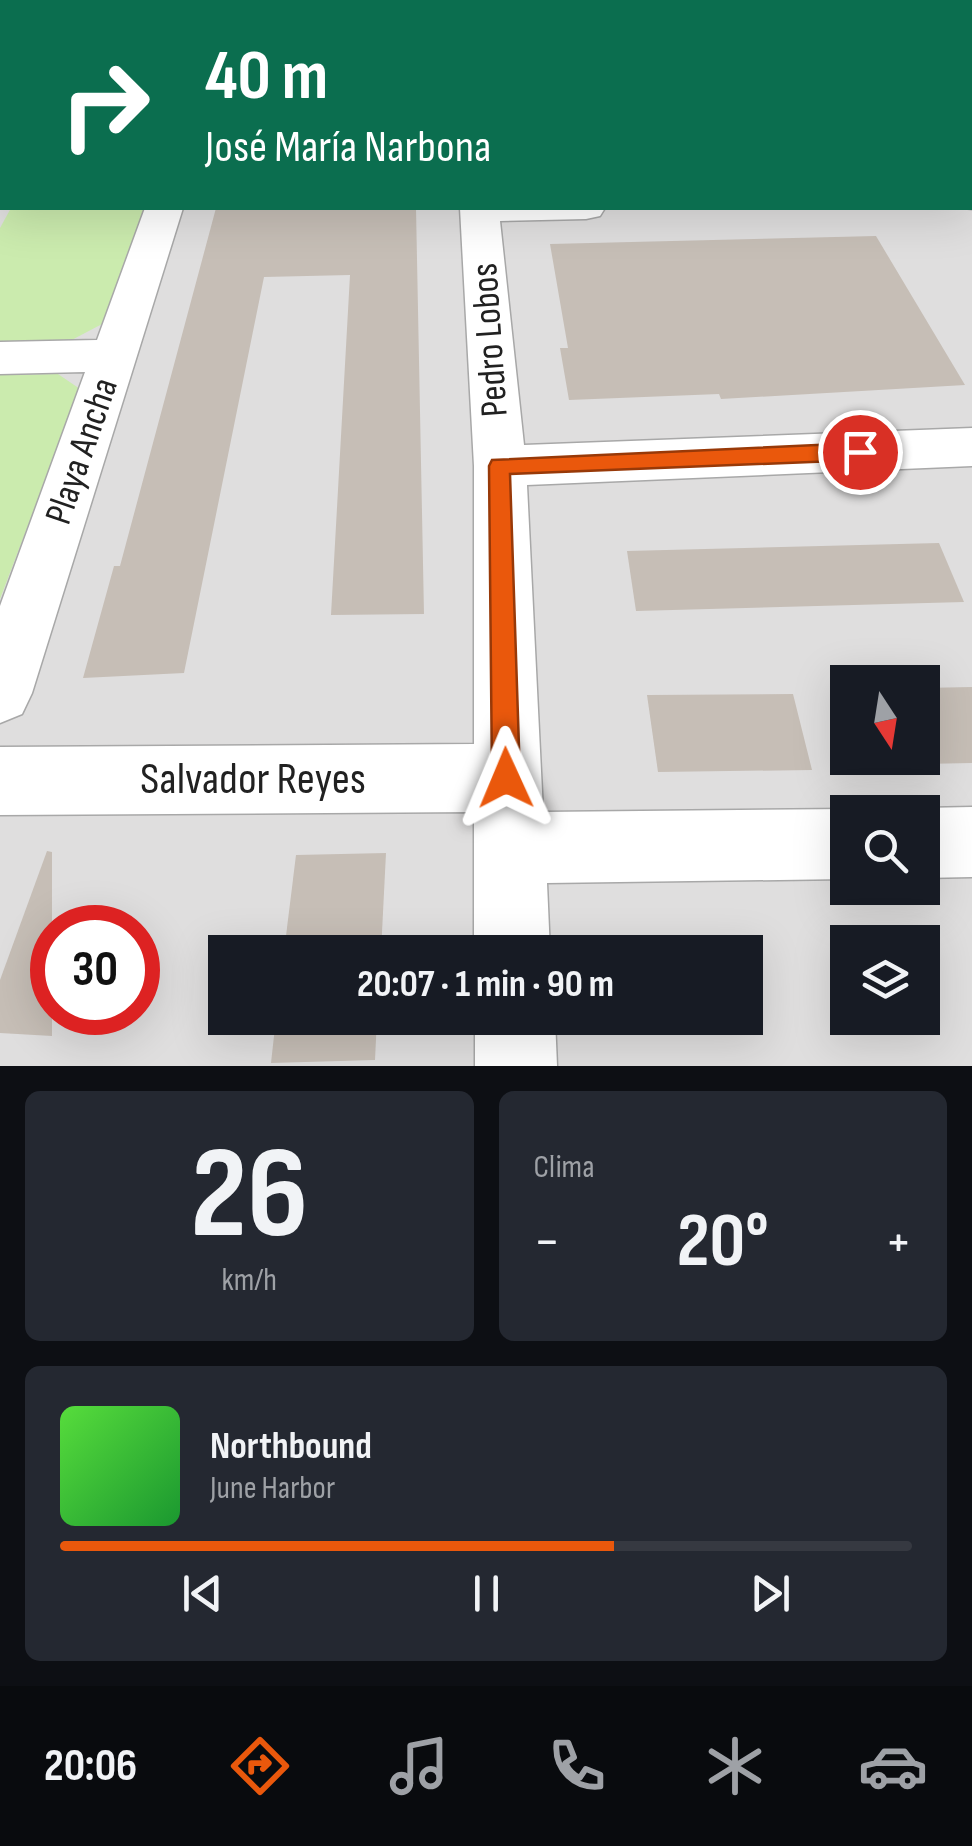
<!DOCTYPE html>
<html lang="es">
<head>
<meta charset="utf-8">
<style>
  :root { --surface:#171b24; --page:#242831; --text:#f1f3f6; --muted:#9ea1a6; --line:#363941; --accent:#ea580c }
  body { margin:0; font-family:"Sofia Sans Condensed",sans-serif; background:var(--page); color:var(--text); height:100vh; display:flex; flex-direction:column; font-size:38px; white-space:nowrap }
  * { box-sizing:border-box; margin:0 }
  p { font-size:32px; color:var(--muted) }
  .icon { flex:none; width:55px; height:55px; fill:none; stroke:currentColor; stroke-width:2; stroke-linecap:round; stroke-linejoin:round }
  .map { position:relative; height:1066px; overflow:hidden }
  .panel { display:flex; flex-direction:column; gap:25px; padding:25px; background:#0d0f14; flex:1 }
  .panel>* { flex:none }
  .hud { position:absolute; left:0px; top:0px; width:972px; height:210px; box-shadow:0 10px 40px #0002; background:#0b6e4f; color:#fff; overflow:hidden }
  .needle { width:65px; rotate:168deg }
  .controls { position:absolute; left:830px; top:665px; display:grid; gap:20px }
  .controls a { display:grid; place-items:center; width:110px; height:110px; border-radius:0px; background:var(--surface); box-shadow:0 10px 40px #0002; font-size:50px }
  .speed { position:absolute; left:30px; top:905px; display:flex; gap:20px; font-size:50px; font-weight:700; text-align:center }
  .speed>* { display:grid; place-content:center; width:130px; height:130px; border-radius:50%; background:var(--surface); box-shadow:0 10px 40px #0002; line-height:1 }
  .speed .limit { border:15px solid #d22; background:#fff; color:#111 }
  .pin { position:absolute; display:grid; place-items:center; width:85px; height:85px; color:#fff; margin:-42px; border:5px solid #fff; border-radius:50%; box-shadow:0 2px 10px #0007 }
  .me { position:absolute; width:110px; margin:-55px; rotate:359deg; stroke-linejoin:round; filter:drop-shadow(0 0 8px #0008) }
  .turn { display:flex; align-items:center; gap:35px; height:210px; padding:0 40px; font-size:45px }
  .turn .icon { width:130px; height:130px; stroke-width:2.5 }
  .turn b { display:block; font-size:70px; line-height:85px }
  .big { font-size:75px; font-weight:700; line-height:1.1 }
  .panel .tile { flex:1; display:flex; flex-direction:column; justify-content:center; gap:15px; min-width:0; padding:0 35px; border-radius:15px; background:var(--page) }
  .panel .dial { align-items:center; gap:0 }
  .dial b { font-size:130px; line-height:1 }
  .song { display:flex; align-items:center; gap:30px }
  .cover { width:120px; height:120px; border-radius:15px; background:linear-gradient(135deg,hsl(110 70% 55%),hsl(130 70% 35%)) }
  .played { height:10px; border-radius:5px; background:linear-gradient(90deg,var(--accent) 65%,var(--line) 65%) }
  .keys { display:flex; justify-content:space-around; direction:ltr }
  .heat { display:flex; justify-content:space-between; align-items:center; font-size:55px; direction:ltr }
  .panel .tiles { flex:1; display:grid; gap:25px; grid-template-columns:1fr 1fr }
  .tile:last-child { grid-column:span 2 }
  .trip { position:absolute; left:208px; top:935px; width:555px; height:100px; border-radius:0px; background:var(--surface); box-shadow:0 10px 40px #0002; font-weight:700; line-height:100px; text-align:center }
  .dock { display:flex; height:160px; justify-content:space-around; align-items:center; background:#090b0e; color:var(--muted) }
  .dock .icon { width:70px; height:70px }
  .dock .selected { color:var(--accent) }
  .dock b { font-size:45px; color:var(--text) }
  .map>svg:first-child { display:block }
  .residential { fill:#dfdede; fill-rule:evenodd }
  .grass { fill:#cbebae }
  .building { fill:#c6beb6 }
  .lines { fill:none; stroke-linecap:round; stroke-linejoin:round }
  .street-casing { stroke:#a8a8a8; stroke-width:3 }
  .street { fill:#fff; fill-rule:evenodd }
  .route { fill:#ea580c; stroke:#983908; stroke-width:2.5 }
  .labels { text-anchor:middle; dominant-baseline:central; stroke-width:8; stroke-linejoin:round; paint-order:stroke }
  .street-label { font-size:38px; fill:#212121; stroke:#fff }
  .near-street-label { font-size:45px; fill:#212121; stroke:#fff }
</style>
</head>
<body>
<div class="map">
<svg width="972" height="1066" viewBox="0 0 972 1066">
  <rect width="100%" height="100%" fill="#f1eee7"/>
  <!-- residential -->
  <path class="residential" d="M0 0H972V1066H0ZM2 2H970V208H2ZM848 682H922V758H848ZM848 812H922V888H848ZM52 928H138V1012H52ZM848 942H922V1018H848ZM225 952H745V1018H225Z"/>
  <!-- grass -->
  <g class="grass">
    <polygon points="11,208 144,208 104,323 66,343 0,345 0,228"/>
    <polygon points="58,374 80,389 0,599 0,375"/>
  </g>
  <!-- building -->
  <g class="building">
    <polygon points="216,208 416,208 424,614 331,615 350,275 264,277 184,673 83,678 114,566 120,566"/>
    <polygon points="876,236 965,385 721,399 719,394 569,400 560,348 568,348 550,244"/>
    <polygon points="939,543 964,602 636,611 627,551"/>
    <polygon points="972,687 972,763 922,764 922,688"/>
    <polygon points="793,694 812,770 658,772 647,695"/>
    <polygon points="47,851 52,852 52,1036 0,1033 0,980"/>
    <polygon points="386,853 381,952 284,952 296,855"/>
    <polygon points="276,1018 377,1018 375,1060 271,1063"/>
  </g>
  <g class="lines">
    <defs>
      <g id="street">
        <rect x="443" y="0" width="28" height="2"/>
        <polygon points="678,0 706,0 707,2 679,2"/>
        <polygon points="905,0 972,0 972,9 970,2"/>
        <polygon points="0,11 2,12 2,29 0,29"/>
        <rect x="970" y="53" width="2" height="20"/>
        <rect x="0" y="150" width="2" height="22"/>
        <polygon points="970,187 972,187 972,209 963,208 970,208"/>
        <polygon points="145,208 183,208 32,693 22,714 0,723 0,606 85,372 0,374 0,342 97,340"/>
        <polygon points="460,208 605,208 600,216 586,219 500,221 524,445 972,428 972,466 527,485 543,812 848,809 858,812 848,812 848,879 547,883 550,952 474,952 474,812 0,815 0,747 474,744 474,466"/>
        <polygon points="972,807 972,877 922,878 922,812 910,812 922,808"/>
        <polygon points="475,1018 555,1018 557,1066 475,1066"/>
      </g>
    </defs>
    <!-- street casing -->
    <use href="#street" class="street-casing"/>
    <!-- street -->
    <use href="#street" class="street"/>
  </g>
  <!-- route -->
  <polygon class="route" points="860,443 870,452 860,460 510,474 520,778 516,787 506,791 496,787 492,778 489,466 492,460"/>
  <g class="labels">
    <!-- street labels -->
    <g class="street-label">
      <text transform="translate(490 340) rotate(-94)">Pedro Lobos</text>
      <text transform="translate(82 451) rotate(-71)">Playa Ancha</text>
    </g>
    <!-- near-street labels -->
    <g class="near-street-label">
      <text x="253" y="779">Salvador Reyes</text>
    </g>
  </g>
</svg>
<div class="controls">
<a><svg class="needle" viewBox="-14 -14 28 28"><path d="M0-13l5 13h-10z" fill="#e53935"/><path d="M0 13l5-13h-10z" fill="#9ea1a6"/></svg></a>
<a><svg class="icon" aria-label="search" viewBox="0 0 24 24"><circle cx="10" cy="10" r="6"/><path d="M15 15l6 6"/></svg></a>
<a><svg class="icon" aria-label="layers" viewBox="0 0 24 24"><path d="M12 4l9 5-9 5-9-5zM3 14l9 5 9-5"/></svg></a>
</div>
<div class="speed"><div class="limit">30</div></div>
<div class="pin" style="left:860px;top:452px;background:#d93025"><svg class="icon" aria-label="arrive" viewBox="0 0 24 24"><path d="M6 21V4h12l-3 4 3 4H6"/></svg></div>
<svg class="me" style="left:506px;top:778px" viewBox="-20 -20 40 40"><path d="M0-17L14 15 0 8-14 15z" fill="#ea580c" stroke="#fff" stroke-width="4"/></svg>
<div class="trip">20:07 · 1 min · 90 m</div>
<div class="hud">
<div class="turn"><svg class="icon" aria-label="right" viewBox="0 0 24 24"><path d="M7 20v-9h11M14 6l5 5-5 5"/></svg><div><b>40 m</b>José María Narbona</div></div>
</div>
</div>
<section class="panel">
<div class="tiles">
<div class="tile dial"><b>26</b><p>km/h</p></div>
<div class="tile"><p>Clima</p>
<div class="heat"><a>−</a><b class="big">20°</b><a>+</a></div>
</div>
<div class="tile">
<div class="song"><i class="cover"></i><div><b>Northbound</b><p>June Harbor</p></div></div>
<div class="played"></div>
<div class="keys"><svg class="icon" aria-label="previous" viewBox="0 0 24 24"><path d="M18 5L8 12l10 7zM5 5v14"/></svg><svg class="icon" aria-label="pause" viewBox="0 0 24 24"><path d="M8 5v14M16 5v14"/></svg><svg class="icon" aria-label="next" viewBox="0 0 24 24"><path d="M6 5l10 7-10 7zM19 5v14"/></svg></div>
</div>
</div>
</section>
<nav class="dock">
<b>20:06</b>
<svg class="icon selected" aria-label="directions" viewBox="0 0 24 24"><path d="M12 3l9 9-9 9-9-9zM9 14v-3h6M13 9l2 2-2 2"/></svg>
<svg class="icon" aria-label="music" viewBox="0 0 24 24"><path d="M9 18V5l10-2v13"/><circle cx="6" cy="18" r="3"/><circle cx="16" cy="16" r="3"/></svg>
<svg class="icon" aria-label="phone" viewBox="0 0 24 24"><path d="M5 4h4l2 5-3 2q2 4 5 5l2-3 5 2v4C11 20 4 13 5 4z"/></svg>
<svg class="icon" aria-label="climate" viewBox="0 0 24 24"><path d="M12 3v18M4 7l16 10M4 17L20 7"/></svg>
<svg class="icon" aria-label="car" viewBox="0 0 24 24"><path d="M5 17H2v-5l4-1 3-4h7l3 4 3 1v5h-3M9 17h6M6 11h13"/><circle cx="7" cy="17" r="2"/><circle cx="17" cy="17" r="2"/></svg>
</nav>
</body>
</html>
